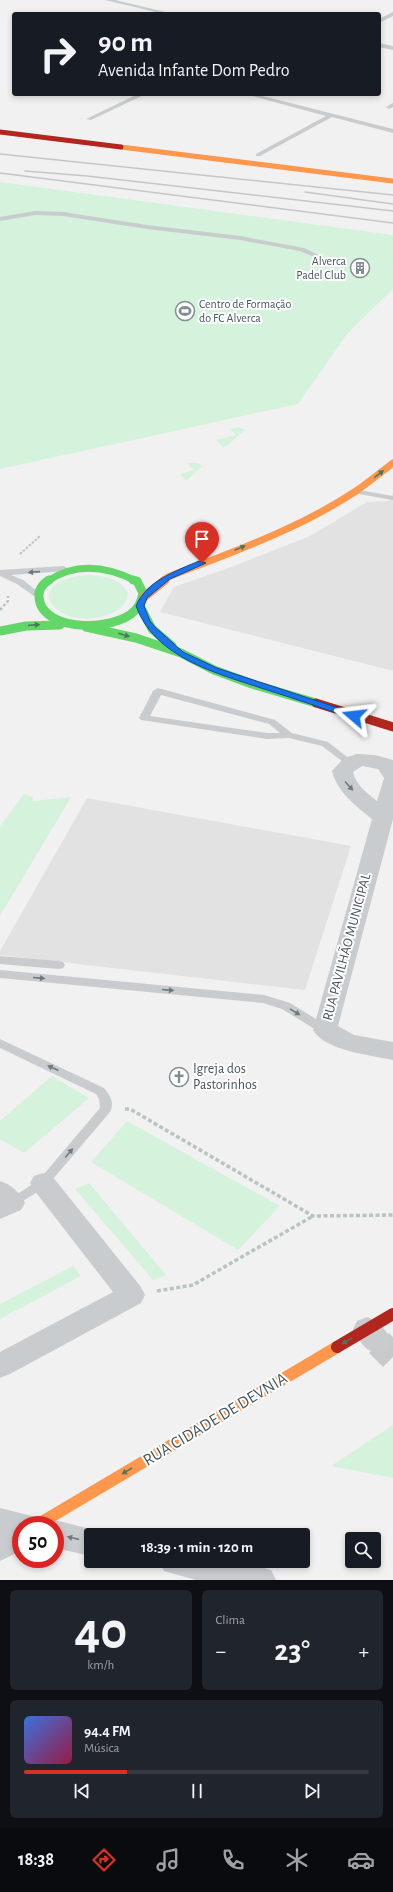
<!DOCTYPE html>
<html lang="pt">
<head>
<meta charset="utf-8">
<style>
  :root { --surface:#171b24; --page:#20242c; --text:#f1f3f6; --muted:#9ea1a6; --line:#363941; --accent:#d93025 }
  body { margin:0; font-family:"Alegreya Sans",sans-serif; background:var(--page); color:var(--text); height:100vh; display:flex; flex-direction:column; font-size:15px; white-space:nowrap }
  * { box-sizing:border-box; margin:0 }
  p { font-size:13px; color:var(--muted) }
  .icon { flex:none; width:22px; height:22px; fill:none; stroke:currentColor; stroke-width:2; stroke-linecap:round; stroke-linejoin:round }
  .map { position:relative; height:1580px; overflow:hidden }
  .sheet { display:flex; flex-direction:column; gap:10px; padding:10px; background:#0d0f14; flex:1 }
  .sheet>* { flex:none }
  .guide { position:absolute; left:12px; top:12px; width:369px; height:84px; border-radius:4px; box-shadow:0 2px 6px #0003; background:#171b24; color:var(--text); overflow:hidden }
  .buttons { position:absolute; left:345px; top:1532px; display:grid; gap:8px }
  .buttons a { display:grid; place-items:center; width:36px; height:36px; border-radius:4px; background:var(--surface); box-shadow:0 2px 6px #0003; font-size:20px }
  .speed { position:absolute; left:12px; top:1516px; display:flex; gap:8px; font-size:20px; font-weight:700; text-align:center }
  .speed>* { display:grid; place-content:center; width:52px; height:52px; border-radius:50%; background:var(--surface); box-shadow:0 2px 6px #0003; line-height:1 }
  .speed .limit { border:6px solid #d22; background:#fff; color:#111 }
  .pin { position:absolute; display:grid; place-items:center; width:34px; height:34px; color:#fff; margin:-41px -17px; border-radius:50% 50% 50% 0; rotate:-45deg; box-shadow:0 0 4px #0007 }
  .pin .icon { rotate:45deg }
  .me { position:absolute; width:44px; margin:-22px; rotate:287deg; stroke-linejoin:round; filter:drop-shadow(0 0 3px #0008) }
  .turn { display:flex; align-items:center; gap:14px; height:84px; padding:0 20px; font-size:18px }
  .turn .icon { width:52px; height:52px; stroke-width:2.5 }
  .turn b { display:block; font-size:28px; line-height:34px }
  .big { font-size:30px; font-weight:600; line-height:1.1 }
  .sheet .widget { flex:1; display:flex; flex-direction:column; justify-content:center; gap:6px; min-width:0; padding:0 14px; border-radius:6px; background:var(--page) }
  .sheet .dial { align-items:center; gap:0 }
  .dial b { font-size:52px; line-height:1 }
  .song { display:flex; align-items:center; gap:12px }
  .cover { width:48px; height:48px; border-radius:6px; background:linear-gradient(135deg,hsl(220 70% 55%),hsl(340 70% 35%)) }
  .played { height:4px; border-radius:2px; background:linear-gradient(90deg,var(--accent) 30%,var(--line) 30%) }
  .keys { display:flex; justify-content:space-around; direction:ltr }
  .heat { display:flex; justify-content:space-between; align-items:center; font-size:22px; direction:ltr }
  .sheet .tiles { flex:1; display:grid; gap:10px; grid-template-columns:1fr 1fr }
  .widget:last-child { grid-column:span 2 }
  .trip { position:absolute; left:84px; top:1528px; width:226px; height:40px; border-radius:4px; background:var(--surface); box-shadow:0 2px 6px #0003; font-weight:600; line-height:40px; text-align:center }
  .dock { display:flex; height:64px; justify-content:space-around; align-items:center; background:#090b0e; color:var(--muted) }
  .dock .icon { width:28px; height:28px }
  .dock .current { color:var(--accent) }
  .dock b { font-size:18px; color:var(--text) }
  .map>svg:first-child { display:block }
  .education { fill:#e3e2e3 }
  .green { fill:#d5f2dd }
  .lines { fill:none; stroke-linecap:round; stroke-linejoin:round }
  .street-tunnel { stroke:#c7cacc; stroke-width:28; stroke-dasharray:28 14; stroke-linecap:butt }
  .path-far2 { stroke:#b7c5bf; stroke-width:2; stroke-dasharray:2.5 1.5; stroke-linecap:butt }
  .path-far1 { stroke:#b7c5bf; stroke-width:2.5; stroke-dasharray:3 2; stroke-linecap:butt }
  .path { stroke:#b7c5bf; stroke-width:3.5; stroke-dasharray:4 2.5; stroke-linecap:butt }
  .lane { fill:#c8ccce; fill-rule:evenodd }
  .street { fill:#c8ccce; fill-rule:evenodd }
  .fast-far1 { stroke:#63d668; stroke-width:7 }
  .fast { stroke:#63d668; stroke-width:9 }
  .slow-far3 { stroke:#ff974d; stroke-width:5 }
  .slow-far2 { stroke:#ff974d; stroke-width:7 }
  .slow-far1 { stroke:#ff974d; stroke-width:9 }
  .slow { stroke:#ff974d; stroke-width:12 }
  .jam-far2 { stroke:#b3261e; stroke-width:5 }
  .jam-far1 { stroke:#b3261e; stroke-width:9 }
  .jam { stroke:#b3261e; stroke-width:12 }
  .rail { stroke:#c4c6c8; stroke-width:1.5 }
  .oneway { fill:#4e7761 }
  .oneway2 { fill:#6e7a80 }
  .route { fill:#1a73e8; stroke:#114b97 }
  .labels { text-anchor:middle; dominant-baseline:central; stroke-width:4; stroke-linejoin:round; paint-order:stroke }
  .far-poi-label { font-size:12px; fill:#47575f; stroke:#fff; text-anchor:end }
  .street-label { font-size:14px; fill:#47575f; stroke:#fff }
  .poi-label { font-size:14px; fill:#47575f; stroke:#fff; text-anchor:start }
  .near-street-label { font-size:17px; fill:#47575f; stroke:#fff }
</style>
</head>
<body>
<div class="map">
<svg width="393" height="1580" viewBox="0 0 393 1580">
  <rect width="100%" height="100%" fill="#f2f1f1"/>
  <!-- education -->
  <g class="education">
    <polygon points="393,494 393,671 160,612 174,587 231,567 310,536 367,502 388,501"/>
    <polygon points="87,798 351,846 305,990 0,955 0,951"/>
  </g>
  <!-- green -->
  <g class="green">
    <polygon points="0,182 393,235 393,289 347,334 298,404 0,469"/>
    <polygon points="239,427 245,430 228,445 223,447 216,440 236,435 230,429"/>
    <polygon points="187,463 198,463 202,466 186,481 180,474 194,470"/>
    <path d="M89 575C105 576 120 578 128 593 127 603 121 609 112 613 61 636 12 581 89 575Z"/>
    <polygon points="24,794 33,797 33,801 71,797 0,916 0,826"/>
    <polygon points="52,1076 89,1098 24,1153 0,1139 0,1121"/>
    <polygon points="127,1121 280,1206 238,1250 91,1162"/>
    <polygon points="89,1183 166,1275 153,1280 75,1189"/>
    <polygon points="73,1266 81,1276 0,1319 0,1304"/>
    <polygon points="393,1425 393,1478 331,1466"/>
  </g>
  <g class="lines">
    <!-- street-tunnel -->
    <polyline class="street-tunnel" points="379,1343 393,1357"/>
    <!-- path-far2 -->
    <polyline class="path-far2" points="20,554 40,536"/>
    <!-- path-far1 -->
    <polyline class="path-far1" points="0,610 8,601 8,596"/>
    <!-- path -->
    <g class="path">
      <polyline points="125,1109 130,1109 313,1216 393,1215"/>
      <polyline points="157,1291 193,1285 313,1216"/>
    </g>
    <!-- lane -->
    <g class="lane">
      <polygon points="105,0 115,0 174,14 164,14"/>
      <polygon points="393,12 393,16 379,23 379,19"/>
      <polygon points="379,43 393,46 393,50 379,47"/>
      <polygon points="138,94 146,94 91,120 86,119"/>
      <polygon points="245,94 255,94 393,129 393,133 332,117 260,156 256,156 256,154 326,116"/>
      <polygon points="393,103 393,107 389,109 386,107"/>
      <polygon points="35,211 63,212 147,225 240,236 304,248 327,259 324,261 300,251 240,240 147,229 63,216 35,215 0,221 0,217"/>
      <polygon points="353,489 393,496 393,500 353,493"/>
      <polygon points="64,566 68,569 67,571 11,575 23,580 37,591 38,593 34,596 17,584 0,576 0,570"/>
      <path d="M158 688 275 720 292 733 328 742 355 763 353 765H347L322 746 289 738 267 739 141 720 139 718 153 691ZM161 695 269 724 280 733H267L150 716Z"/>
      <polygon points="0,956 59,961 63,962 65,965 63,968 59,969 0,964"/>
      <polygon points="0,970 264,995 290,1003 329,1027 331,1030 329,1033 321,1033 282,1009 263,1003 0,978"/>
      <path d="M0 1039 104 1088C110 1095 115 1103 110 1112L47 1186 12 1208 8 1206 6 1203 8 1200 39 1180 100 1108 99 1099 96 1094 0 1048Z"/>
    </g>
    <!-- street -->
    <g class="street">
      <path d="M357 754 375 755 393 760V819L338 1026 354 1035 393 1042V1060C371 1055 325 1051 313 1030L372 819C356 806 337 792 332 771L344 758ZM362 766 378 769 384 778 377 801C367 793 356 785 353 772Z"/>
      <polygon points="43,1173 52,1176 141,1287 145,1295 141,1303 10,1374 0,1378 0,1352 113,1292 34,1190 30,1183 34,1176"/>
      <path d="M0 1181C12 1185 19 1192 25 1203L21 1210 0 1219Z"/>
      <path d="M367 1317C380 1322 387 1331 393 1343L389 1351C370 1358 361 1345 353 1329L357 1321Z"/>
      <polygon points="0,1508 32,1516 36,1525 21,1525 21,1551 0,1561"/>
      <polygon points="55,1520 102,1532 103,1535 91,1535 91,1556 55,1548 55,1525 44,1525"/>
      <polygon points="159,1561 240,1561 271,1570 276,1580 196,1580 164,1571"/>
    </g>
    <!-- fast-far1 -->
    <path class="fast-far1" d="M48 581C76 562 106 566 136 581"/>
    <!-- fast -->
    <g class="fast">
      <path d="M49 580C43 584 38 589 39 597 41 634 124 633 139 605 141 602 142 597 143 593L137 581 133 580"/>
      <polyline points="140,606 152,629 172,646"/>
      <polyline points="86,627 136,638 181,653 214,670 252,684 316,703"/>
      <polyline points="0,631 26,626 60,625"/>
    </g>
    <!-- slow-far3 -->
    <polyline class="slow-far3" points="121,147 393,181"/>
    <!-- slow-far2 -->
    <path class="slow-far2" d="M164 581 168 577C232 552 299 529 356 491 369 482 381 472 393 463"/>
    <!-- slow-far1 -->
    <polyline class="slow-far1" points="144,597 165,580"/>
    <!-- slow -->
    <polyline class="slow" points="37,1525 337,1347"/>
    <!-- jam-far2 -->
    <polyline class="jam-far2" points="0,132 121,147"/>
    <!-- jam-far1 -->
    <polyline class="jam-far1" points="316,703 393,727"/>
    <!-- jam -->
    <polyline class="jam" points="337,1347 393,1314"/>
    <!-- rail -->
    <g class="rail">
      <polyline points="0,154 393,195"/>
      <polyline points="25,171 87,176 393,211"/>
      <polyline points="0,173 393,223"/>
      <polyline points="305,192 393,204"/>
    </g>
  </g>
  <!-- one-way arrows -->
  <defs><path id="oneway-solid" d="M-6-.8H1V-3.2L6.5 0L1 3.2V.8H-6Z"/></defs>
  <g class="oneway">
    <use href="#oneway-solid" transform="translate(379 474) rotate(-37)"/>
    <use href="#oneway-solid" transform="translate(240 548) rotate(-22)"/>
    <use href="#oneway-solid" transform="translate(34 625) rotate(-5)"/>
    <use href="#oneway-solid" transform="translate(124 635) rotate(16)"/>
    <use href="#oneway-solid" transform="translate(347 1341) rotate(149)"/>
    <use href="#oneway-solid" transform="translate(127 1471) rotate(149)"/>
  </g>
  <g class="oneway2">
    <use href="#oneway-solid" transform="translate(34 572) rotate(176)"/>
    <use href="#oneway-solid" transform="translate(349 786) rotate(48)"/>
    <use href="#oneway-solid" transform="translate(39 978) rotate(5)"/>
    <use href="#oneway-solid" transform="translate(168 990) rotate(5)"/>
    <use href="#oneway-solid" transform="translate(295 1012) rotate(31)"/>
    <use href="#oneway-solid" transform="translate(53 1068) rotate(-155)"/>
    <use href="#oneway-solid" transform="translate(69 1153) rotate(-50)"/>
    <use href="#oneway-solid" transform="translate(73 1538) rotate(-167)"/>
  </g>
  <!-- route -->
  <path class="route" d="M199 561 206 563 170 579 147 598 144 606 150 621 155 627 183 652 217 668 357 714V718H351C322 708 293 698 264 689 216 673 155 658 136 606 146 581 176 571 199 561Z"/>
  <!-- icons -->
  <defs>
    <symbol id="building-ring" viewBox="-11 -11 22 22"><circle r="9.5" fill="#fff" stroke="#838d92" stroke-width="1.5"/><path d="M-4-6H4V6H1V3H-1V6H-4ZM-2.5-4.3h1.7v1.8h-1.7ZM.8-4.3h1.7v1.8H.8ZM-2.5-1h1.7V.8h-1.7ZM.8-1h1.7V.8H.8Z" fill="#838d92"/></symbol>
    <symbol id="stadium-ring" viewBox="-11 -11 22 22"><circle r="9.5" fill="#fff" stroke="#838d92" stroke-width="1.5"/><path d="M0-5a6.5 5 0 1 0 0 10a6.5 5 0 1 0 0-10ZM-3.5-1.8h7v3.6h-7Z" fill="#838d92"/></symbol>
    <symbol id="church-ring" viewBox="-11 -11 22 22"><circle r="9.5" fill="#fff" stroke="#838d92" stroke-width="1.5"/><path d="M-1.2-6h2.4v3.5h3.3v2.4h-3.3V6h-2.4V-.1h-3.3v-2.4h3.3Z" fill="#838d92"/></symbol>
  </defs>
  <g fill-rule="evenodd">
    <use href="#building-ring" x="349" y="257" width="22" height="22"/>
    <use href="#stadium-ring" x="174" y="300" width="22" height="22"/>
    <use href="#church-ring" x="168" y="1066" width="22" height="22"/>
  </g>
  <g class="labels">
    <!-- far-poi labels -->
    <g class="far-poi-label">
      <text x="346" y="261">Alverca<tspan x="346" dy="14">Padel Club</tspan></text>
      <text x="199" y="304" text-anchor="start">Centro de Formação<tspan x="199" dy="14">do FC Alverca</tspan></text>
    </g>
    <!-- street labels -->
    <g class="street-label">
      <text transform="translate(347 947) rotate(-75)">RUA PAVILHÃO MUNICIPAL</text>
    </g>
    <!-- poi labels -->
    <g class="poi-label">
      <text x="193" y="1069">Igreja dos<tspan x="193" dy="16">Pastorinhos</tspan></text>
    </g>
    <!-- near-street labels -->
    <g class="near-street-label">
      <text transform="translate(215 1419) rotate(-31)">RUA CIDADE DE DEVNIA</text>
    </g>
  </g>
</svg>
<div class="buttons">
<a><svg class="icon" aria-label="search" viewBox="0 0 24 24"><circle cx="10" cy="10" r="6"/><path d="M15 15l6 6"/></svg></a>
</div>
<div class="speed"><div class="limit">50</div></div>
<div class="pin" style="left:202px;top:563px;background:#d93025"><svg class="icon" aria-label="arrive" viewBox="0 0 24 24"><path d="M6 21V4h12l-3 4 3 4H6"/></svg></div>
<svg class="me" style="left:354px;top:716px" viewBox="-20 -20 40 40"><path d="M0-17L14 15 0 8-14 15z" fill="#1a73e8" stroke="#fff" stroke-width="4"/></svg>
<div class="trip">18:39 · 1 min · 120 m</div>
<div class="guide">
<div class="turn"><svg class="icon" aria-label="right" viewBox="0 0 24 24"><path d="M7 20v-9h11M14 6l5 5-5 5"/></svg><div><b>90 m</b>Avenida Infante Dom Pedro</div></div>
</div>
</div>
<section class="sheet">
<div class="tiles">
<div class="widget dial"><b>40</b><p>km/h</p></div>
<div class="widget"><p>Clima</p>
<div class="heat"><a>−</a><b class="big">23°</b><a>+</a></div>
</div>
<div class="widget">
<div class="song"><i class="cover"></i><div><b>94.4 FM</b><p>Música</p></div></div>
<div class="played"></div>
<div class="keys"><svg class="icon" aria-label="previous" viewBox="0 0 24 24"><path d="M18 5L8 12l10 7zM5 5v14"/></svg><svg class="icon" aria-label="pause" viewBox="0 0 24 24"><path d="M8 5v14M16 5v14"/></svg><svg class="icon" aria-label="next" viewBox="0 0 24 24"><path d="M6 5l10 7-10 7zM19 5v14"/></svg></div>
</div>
</div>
</section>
<nav class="dock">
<b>18:38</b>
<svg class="icon current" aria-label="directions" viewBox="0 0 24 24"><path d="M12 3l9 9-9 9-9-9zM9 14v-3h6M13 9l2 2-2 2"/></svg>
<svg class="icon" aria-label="music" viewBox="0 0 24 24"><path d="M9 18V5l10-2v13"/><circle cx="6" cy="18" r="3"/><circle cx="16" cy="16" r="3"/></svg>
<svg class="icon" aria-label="phone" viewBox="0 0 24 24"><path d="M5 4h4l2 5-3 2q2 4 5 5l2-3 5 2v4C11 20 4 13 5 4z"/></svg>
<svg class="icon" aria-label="climate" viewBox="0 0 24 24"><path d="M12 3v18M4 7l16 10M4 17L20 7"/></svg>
<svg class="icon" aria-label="car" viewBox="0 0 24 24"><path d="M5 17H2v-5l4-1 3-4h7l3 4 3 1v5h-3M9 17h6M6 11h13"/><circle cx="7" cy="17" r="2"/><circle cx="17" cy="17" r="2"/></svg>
</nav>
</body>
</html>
